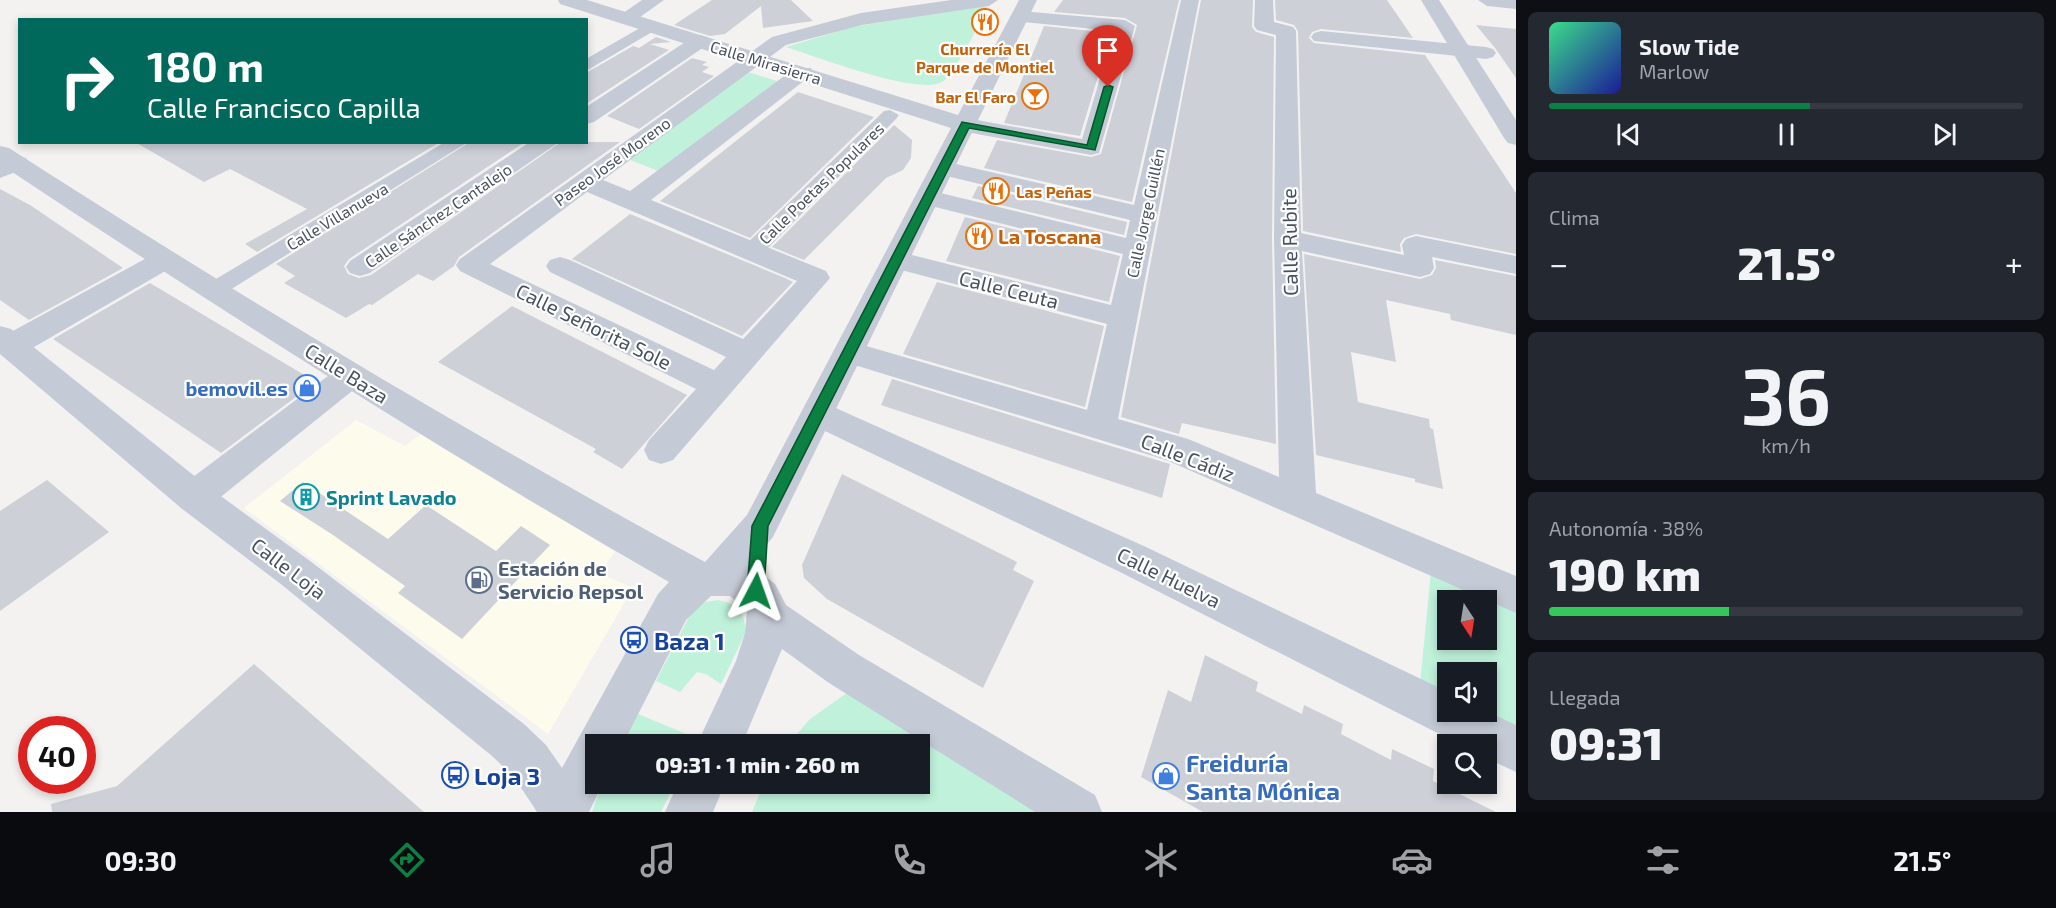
<!DOCTYPE html>
<html lang="es">
<head>
<meta charset="utf-8">
<style>
  :root { --surface:#171b24; --page:#242831; --text:#f1f3f6; --muted:#9ea1a6; --line:#363941; --accent:#0b8043 }
  body { margin:0; font-family:"Exo 2",sans-serif; background:var(--page); color:var(--text); height:100vh; display:flex; flex-direction:column; font-size:22px; white-space:nowrap }
  * { box-sizing:border-box; margin:0 }
  p { font-size:20px; color:var(--muted) }
  .icon { flex:none; width:33px; height:33px; fill:none; stroke:currentColor; stroke-width:2; stroke-linecap:round; stroke-linejoin:round }
  .map { position:relative; flex:1; overflow:hidden }
  .sheet { display:flex; flex-direction:column; gap:12px; padding:12px; background:#0d0f14; width:540px }
  .sheet>* { flex:none }
  .top-card { position:absolute; left:18px; top:18px; width:570px; height:126px; border-radius:0px; box-shadow:0 3px 9px #0003; background:#00695c; color:#fff; overflow:hidden }
  .needle { width:39px; rotate:168deg }
  .controls { position:absolute; left:1437px; top:590px; display:grid; gap:12px }
  .controls a { display:grid; place-items:center; width:60px; height:60px; border-radius:0px; background:var(--surface); box-shadow:0 3px 9px #0003; font-size:30px }
  .speed { position:absolute; left:18px; top:716px; display:flex; gap:12px; font-size:30px; font-weight:700; text-align:center }
  .speed>* { display:grid; place-content:center; width:78px; height:78px; border-radius:50%; background:var(--surface); box-shadow:0 3px 9px #0003; line-height:1 }
  .speed .limit { border:9px solid #d22; background:#fff; color:#111 }
  .pin { position:absolute; display:grid; place-items:center; width:51px; height:51px; color:#fff; margin:-62px -26px; border-radius:50% 50% 50% 0; rotate:-45deg; box-shadow:0 0 6px #0007 }
  .pin .icon { rotate:45deg }
  .me { position:absolute; width:66px; margin:-33px; rotate:4deg; stroke-linejoin:round; filter:drop-shadow(0 0 4px #0008) }
  .turn { display:flex; align-items:center; gap:21px; height:126px; padding:0 30px; font-size:27px }
  .turn .icon { width:78px; height:78px; stroke-width:2.5 }
  .turn b { display:block; font-size:42px; line-height:51px }
  .big { font-size:45px; font-weight:800; line-height:1.1 }
  .sheet .tile { flex:1; display:flex; flex-direction:column; justify-content:center; gap:9px; min-width:0; padding:0 21px; border-radius:9px; background:var(--page) }
  .sheet .dial { align-items:center; gap:0 }
  .dial b { font-size:78px; line-height:1 }
  .song { display:flex; align-items:center; gap:18px }
  .cover { width:72px; height:72px; border-radius:9px; background:linear-gradient(135deg,hsl(150 70% 55%),hsl(240 70% 35%)) }
  .played { height:6px; border-radius:3px; background:linear-gradient(90deg,var(--accent) 55%,var(--line) 55%) }
  .keys { display:flex; justify-content:space-around; direction:ltr }
  .heat { display:flex; justify-content:space-between; align-items:center; font-size:33px; direction:ltr }
  .charge { height:9px; border-radius:4px; background:linear-gradient(90deg,#34c759 38%,var(--line) 0) }
  .trip { position:absolute; left:585px; top:734px; width:345px; height:60px; border-radius:0px; background:var(--surface); box-shadow:0 3px 9px #0003; font-weight:800; line-height:60px; text-align:center }
  .menu { display:flex; height:96px; justify-content:space-around; align-items:center; background:#090b0e; color:var(--muted) }
  .menu .icon { width:42px; height:42px }
  .menu .selected { color:var(--accent) }
  .menu b { font-size:27px; color:var(--text) }
  main { display:flex; flex:1; min-height:0 }
  .map>svg:first-child { display:block }
  .commercial { fill:#fdfbec }
  .green { fill:#c0f1db; fill-rule:evenodd }
  .building { fill:#cdd0d7 }
  .lines { fill:none; stroke-linecap:round; stroke-linejoin:round }
  .pedestrian { fill:#c5cbd6; fill-rule:evenodd }
  .minor { fill:#c5cbd6; fill-rule:evenodd }
  .tertiary { fill:#c5cbd6; fill-rule:evenodd }
  .route { fill:#0b8043; stroke:#07532c; stroke-width:1.5 }
  .labels { text-anchor:middle; dominant-baseline:central; stroke-width:4.5; stroke-linejoin:round; paint-order:stroke }
  .far-food-label { font-size:16px; font-weight:bold; fill:#c56008; stroke:#fff }
  .far-street-label { font-size:16px; fill:#485160; stroke:#fff }
  .food-label { font-size:20px; font-weight:bold; fill:#c56008; stroke:#fff; text-anchor:start }
  .street-label { font-size:20px; fill:#485160; stroke:#fff }
  .shop-label { font-size:20px; font-weight:bold; fill:#366cbe; stroke:#fff; text-anchor:end }
  .culture-label { font-size:20px; font-weight:bold; fill:#0d838f; stroke:#fff; text-anchor:start }
  .service-label { font-size:20px; font-weight:bold; fill:#4e5e75; stroke:#fff; text-anchor:start }
  .near-transit-label { font-size:24px; font-weight:bold; fill:#164399; stroke:#fff; text-anchor:start }
  .near-shop-label { font-size:24px; font-weight:bold; fill:#366cbe; stroke:#fff; text-anchor:start }
</style>
</head>
<body>
<main>
<div class="map">
<svg width="1516" height="812" viewBox="0 0 1516 812">
  <rect width="100%" height="100%" fill="#f4f2f1"/>
  <!-- commercial -->
  <polygon class="commercial" points="356,420 405,446 422,433 615,552 599,573 633,588 548,734 244,508"/>
  <!-- green -->
  <g class="green">
    <path d="M978 7H988C980 22 954 75 942 82 918 96 815 56 786 47L852 27Z"/>
    <polygon points="745,71 783,83 663,173 623,157"/>
    <path d="M1431 571 1516 608V728L1479 711H1486V672H1448L1447 696 1420 684ZM1448 600H1486V639H1448Z"/>
    <path d="M718 600C737 603 747 615 745 634L721 684 706 674 697 672 680 692 656 681 691 613 705 602Z"/>
    <polygon points="854,688 1054,812 752,812 764,783 920,783 920,744 788,744 810,719"/>
    <polygon points="638,714 696,738 693,744 622,744"/>
    <polygon points="602,783 675,783 661,812 592,812"/>
  </g>
  <!-- building -->
  <g class="building">
    <polygon points="712,0 791,0 813,21 763,28 761,6 725,34 710,36 674,25"/>
    <polygon points="1063,0 1179,0 1132,202 984,168 997,140 1091,157 1101,154 1137,25 1125,18 1054,12"/>
    <polygon points="1201,0 1253,0 1252,27 1256,32 1274,37 1272,239 1276,444 1182,423 1179,434 1121,417"/>
    <polygon points="1275,0 1387,0 1413,38 1321,29 1312,32 1309,38 1314,43 1425,55 1516,193 1516,254 1416,234 1404,238 1400,244 1401,252 1303,231 1298,31 1294,25 1276,20"/>
    <polygon points="1476,25 1516,29 1516,78 1495,48"/>
    <polygon points="1044,26 1111,33 1080,136 1004,123"/>
    <polygon points="656,37 671,42 650,44 669,50 586,104 586,73 633,46 639,48"/>
    <polygon points="692,58 707,62 702,65 709,67 702,72 714,76 639,129 607,116"/>
    <polygon points="798,92 874,117 750,238 660,201"/>
    <polygon points="894,125 912,140 911,158 903,170 886,178 804,260 772,247"/>
    <polygon points="135,142 440,142 257,252 245,244 307,209 230,169 204,182"/>
    <polygon points="470,142 525,142 349,259 344,266 348,274 359,278 371,275 561,142 620,142 459,257 454,266 433,281 418,274 372,305 369,304 346,318 284,283 295,276 276,264"/>
    <polygon points="978,186 1127,222 1124,235 972,198"/>
    <polygon points="0,189 30,205 123,268 29,320 0,300"/>
    <polygon points="630,214 785,278 793,282 742,336 572,259"/>
    <polygon points="965,217 1120,256 1109,302 946,261"/>
    <polygon points="1304,254 1420,279 1432,275 1436,268 1435,260 1516,276 1516,335 1451,320 1450,314 1386,300 1396,362 1351,352 1358,402 1429,419 1430,428 1433,429 1443,489 1415,482 1415,479 1316,455"/>
    <polygon points="937,282 1104,326 1085,407 903,354"/>
    <polygon points="150,283 316,382 221,453 53,339"/>
    <polygon points="512,306 687,395 622,469 593,452 596,449 438,362"/>
    <polygon points="892,379 1170,464 1162,498 881,405"/>
    <polygon points="842,474 1017,562 1013,570 1034,581 983,688 827,599 804,578 802,565"/>
    <polygon points="47,480 109,532 0,611 0,511"/>
    <polygon points="303,482 388,539 426,505 496,551 521,526 550,545 462,639 398,593 405,586 333,535 280,501"/>
    <polygon points="1205,655 1258,682 1256,691 1302,714 1304,705 1343,724 1341,734 1391,760 1392,749 1434,769 1433,781 1496,812 1203,812 1141,777 1168,690 1191,702"/>
    <polygon points="254,664 424,812 52,812 51,804 117,786"/>
  </g>
  <g class="lines">
    <!-- pedestrian -->
    <g class="pedestrian">
      <polygon points="652,21 657,23 660,26 657,29 586,71 586,59"/>
      <polygon points="890,110 899,115 896,119 760,256 744,256 741,251 744,246 884,111"/>
      <polygon points="445,142 468,142 222,295 214,297 206,295 203,290 206,285"/>
    </g>
    <!-- minor -->
    <g class="minor">
      <polygon points="642,0 664,0 633,22 619,22 616,18"/>
      <path d="M951 0H998L989 6 862 25 786 45 603 180 630 191 795 68H811L814 73 651 200 826 271 830 278 673 460 661 464 649 460 644 450 649 440 696 389 460 271 456 265 460 259 772 37 861 13ZM587 192 797 281 743 339 570 260 560 257 550 260 546 266 550 272 726 357 714 370 490 264Z"/>
      <polygon points="1181,0 1199,0 1118,419 1188,439 1279,477 1274,239 1276,35 1257,30 1254,26 1255,0 1273,0 1274,22 1293,27 1296,31 1301,233 1404,255 1402,245 1406,239 1416,236 1516,256 1516,274 1432,257 1434,268 1430,274 1420,277 1302,251 1316,493 1516,576 1516,613 1166,460 838,360 833,352 838,344 849,341 1087,410 1107,324 886,266 882,260 886,254 896,251 1111,305 1123,254 919,203 915,198 919,193 928,190 1126,238 1130,220 934,173 931,168 934,163 943,161 1134,205"/>
      <polygon points="1020,11 1125,20 1135,26 1099,153 1091,155 966,132 958,130 954,125 958,120 966,118 1082,139 1114,31 1013,21 1010,17"/>
      <polygon points="1321,31 1486,47 1493,49 1496,53 1493,57 1486,59 1314,41 1311,37 1314,33"/>
      <polygon points="700,35 707,37 710,41 707,45 594,122 586,124 586,107 693,37"/>
      <polygon points="530,142 559,142 370,273 360,276 350,273 346,267 350,261"/>
      <polygon points="17,156 26,158 29,163 26,168 0,178 0,162"/>
      <polygon points="164,251 174,254 178,260 174,266 22,354 11,357 0,354 0,338 154,254"/>
      <polygon points="351,363 362,367 367,375 362,383 207,508 194,512 181,508 176,497 181,486 340,367"/>
      <polygon points="818,400 1146,547 1448,692 1448,711 1486,711 1516,725 1516,772 1486,758 1486,744 1459,744 1118,571 806,422 801,413 806,404"/>
    </g>
    <!-- tertiary -->
    <g class="tertiary">
      <path d="M558 0H587L958 115 1019 0H1037L773 537 748 567 762 574 775 584 786 605 859 655 1095 795 1102 812H1035L829 683 782 649 742 744H697L736 661 745 633 747 611 730 596H711L686 620 623 744H596V783H603L589 812H537L514 777 492 756 282 585 181 508 0 354V326L11 329 207 486 310 561 524 724 546 745 562 768 658 594 669 582C441 451 219 309 0 164V146L9 148C236 294 467 433 705 562L747 515 951 128 560 4Z"/>
      <polygon points="1421,0 1439,0 1516,120 1516,145 1508,143 1504,138"/>
      <polygon points="1478,0 1516,0 1516,9 1487,6"/>
      <polygon points="678,783 725,783 713,812 665,812"/>
    </g>
  </g>
  <!-- route -->
  <polygon class="route" points="1108,85 1113,87 1095,150 969,128 768,526 764,591 761,596 756,598 750,596 747,591 752,526 962,122 1087,145 1104,87"/>
  <!-- icons -->
  <defs>
    <symbol id="restaurant-ring" viewBox="-11 -11 22 22"><circle r="9.5" fill="#fff" stroke="#e8710a" stroke-width="1.5"/><path d="M-5-6h1v4h1v-4h1v4h1v-4h1v5L-1.5 .5V6h-2V.5L-5-1ZM5-6V6H3V1.5H1.5Q1.5-4 5-6Z" fill="#e8710a"/></symbol>
    <symbol id="bar-ring" viewBox="-11 -11 22 22"><circle r="9.5" fill="#fff" stroke="#e8710a" stroke-width="1.5"/><path d="M-6-5H6L.8 .8V4.5H3.5V6h-7V4.5H-.8V.8Z" fill="#e8710a"/></symbol>
    <symbol id="shop-ring" viewBox="-11 -11 22 22"><circle r="9.5" fill="#fff" stroke="#3f7fe0" stroke-width="1.5"/><path d="M-5-2.5h2.3a2.7 3.5 0 0 1 5.4 0H5L5.5 6h-11ZM-1.5-2.5h3a1.5 2.3 0 0 0-3 0Z" fill="#3f7fe0"/></symbol>
    <symbol id="building-ring" viewBox="-11 -11 22 22"><circle r="9.5" fill="#fff" stroke="#0f9aa8" stroke-width="1.5"/><path d="M-4-6H4V6H1V3H-1V6H-4ZM-2.5-4.3h1.7v1.8h-1.7ZM.8-4.3h1.7v1.8H.8ZM-2.5-1h1.7V.8h-1.7ZM.8-1h1.7V.8H.8Z" fill="#0f9aa8"/></symbol>
    <symbol id="fuel-ring" viewBox="-11 -11 22 22"><circle r="9.5" fill="#fff" stroke="#5c6f8a" stroke-width="1.5"/><path d="M-5.5-6h7V0h2V4h1.3V-2.5L3-4.5l.8-.8L6-3V5H2.5V1h-1V6h-7ZM-4.2-4.7v3.2H.2V-4.7Z" fill="#5c6f8a"/></symbol>
    <symbol id="bus-ring" viewBox="-11 -11 22 22"><circle r="9.5" fill="#fff" stroke="#1a4fb4" stroke-width="1.5"/><path d="M-5-6H5V4H4V6H2V4H-2V6H-4V4H-5ZM-3.5-4V0h7V-4ZM-3.5 1.2v1.5H-2V1.2ZM2 1.2v1.5H3.5V1.2Z" fill="#1a4fb4"/></symbol>
  </defs>
  <g fill-rule="evenodd">
    <use href="#restaurant-ring" x="970" y="7" width="30" height="30"/>
    <use href="#bar-ring" x="1020" y="81" width="30" height="30"/>
    <use href="#restaurant-ring" x="981" y="176" width="30" height="30"/>
    <use href="#restaurant-ring" x="964" y="221" width="30" height="30"/>
    <use href="#shop-ring" x="292" y="373" width="30" height="30"/>
    <use href="#building-ring" x="291" y="482" width="30" height="30"/>
    <use href="#fuel-ring" x="464" y="565" width="30" height="30"/>
    <use href="#bus-ring" x="619" y="625" width="30" height="30"/>
    <use href="#bus-ring" x="440" y="760" width="30" height="30"/>
    <use href="#shop-ring" x="1151" y="761" width="30" height="30"/>
  </g>
  <g class="labels">
    <!-- far-food labels -->
    <g class="far-food-label">
      <text x="985" y="48">Churrería El<tspan x="985" dy="18">Parque de Montiel</tspan></text>
      <text x="1016" y="96" text-anchor="end">Bar El Faro</text>
      <text x="1016" y="191" text-anchor="start">Las Peñas</text>
    </g>
    <!-- far-street labels -->
    <g class="far-street-label">
      <text transform="translate(766 62) rotate(17)">Calle Mirasierra</text>
      <text transform="translate(612 161) rotate(-36)">Paseo José Moreno</text>
      <text transform="translate(821 183) rotate(-44)">Calle Poetas Populares</text>
      <text transform="translate(1145 213) rotate(-78)">Calle Jorge Guillén</text>
      <text transform="translate(438 215) rotate(-34)">Calle Sánchez Cantalejo</text>
      <text transform="translate(337 216) rotate(-31)">Calle Villanueva</text>
    </g>
    <!-- food labels -->
    <g class="food-label">
      <text x="998" y="236">La Toscana</text>
    </g>
    <!-- street labels -->
    <g class="street-label">
      <text transform="translate(1289 242) rotate(-91)">Calle Rubite</text>
      <text transform="translate(1009 289) rotate(14)">Calle Ceuta</text>
      <text transform="translate(594 326) rotate(26)">Calle Señorita Sole</text>
      <text transform="translate(347 373) rotate(32)">Calle Baza</text>
      <text transform="translate(1188 457) rotate(21)">Calle Cádiz</text>
      <text transform="translate(289 568) rotate(37)">Calle Loja</text>
      <text transform="translate(1169 577) rotate(26)">Calle Huelva</text>
    </g>
    <!-- shop labels -->
    <g class="shop-label">
      <text x="288" y="388">bemovil.es</text>
    </g>
    <!-- culture labels -->
    <g class="culture-label">
      <text x="326" y="497">Sprint Lavado</text>
    </g>
    <!-- service labels -->
    <g class="service-label">
      <text x="498" y="568">Estación de<tspan x="498" dy="23">Servicio Repsol</tspan></text>
    </g>
    <!-- near-transit labels -->
    <g class="near-transit-label">
      <text x="654" y="640">Baza 1</text>
      <text x="474" y="775">Loja 3</text>
    </g>
    <!-- near-shop labels -->
    <g class="near-shop-label">
      <text x="1186" y="762">Freiduría<tspan x="1186" dy="28">Santa Mónica</tspan></text>
    </g>
  </g>
</svg>
<div class="controls">
<a><svg class="needle" viewBox="-14 -14 28 28"><path d="M0-13l5 13h-10z" fill="#e53935"/><path d="M0 13l5-13h-10z" fill="#9ea1a6"/></svg></a>
<a><svg class="icon" aria-label="sound" viewBox="0 0 24 24"><path d="M4 9h4l5-4v14l-5-4H4zM17 9q2 3 0 6"/></svg></a>
<a><svg class="icon" aria-label="search" viewBox="0 0 24 24"><circle cx="10" cy="10" r="6"/><path d="M15 15l6 6"/></svg></a>
</div>
<div class="speed"><div class="limit">40</div></div>
<div class="pin" style="left:1108px;top:87px;background:#d93025"><svg class="icon" aria-label="arrive" viewBox="0 0 24 24"><path d="M6 21V4h12l-3 4 3 4H6"/></svg></div>
<svg class="me" style="left:756px;top:591px" viewBox="-20 -20 40 40"><path d="M0-17L14 15 0 8-14 15z" fill="#0b8043" stroke="#fff" stroke-width="4"/></svg>
<div class="trip">09:31 · 1 min · 260 m</div>
<div class="top-card">
<div class="turn"><svg class="icon" aria-label="right" viewBox="0 0 24 24"><path d="M7 20v-9h11M14 6l5 5-5 5"/></svg><div><b>180 m</b>Calle Francisco Capilla</div></div>
</div>
</div>
<section class="sheet">
<div class="tile">
<div class="song"><i class="cover"></i><div><b>Slow Tide</b><p>Marlow</p></div></div>
<div class="played"></div>
<div class="keys"><svg class="icon" aria-label="previous" viewBox="0 0 24 24"><path d="M18 5L8 12l10 7zM5 5v14"/></svg><svg class="icon" aria-label="pause" viewBox="0 0 24 24"><path d="M8 5v14M16 5v14"/></svg><svg class="icon" aria-label="next" viewBox="0 0 24 24"><path d="M6 5l10 7-10 7zM19 5v14"/></svg></div>
</div>
<div class="tile"><p>Clima</p>
<div class="heat"><a>−</a><b class="big">21.5°</b><a>+</a></div>
</div>
<div class="tile dial"><b>36</b><p>km/h</p></div>
<div class="tile"><p>Autonomía · 38%</p><b class="big">190 km</b><div class="charge"></div></div>
<div class="tile"><p>Llegada</p><b class="big">09:31</b></div>
</section>
</main>
<nav class="menu">
<b>09:30</b>
<svg class="icon selected" aria-label="directions" viewBox="0 0 24 24"><path d="M12 3l9 9-9 9-9-9zM9 14v-3h6M13 9l2 2-2 2"/></svg>
<svg class="icon" aria-label="music" viewBox="0 0 24 24"><path d="M9 18V5l10-2v13"/><circle cx="6" cy="18" r="3"/><circle cx="16" cy="16" r="3"/></svg>
<svg class="icon" aria-label="phone" viewBox="0 0 24 24"><path d="M5 4h4l2 5-3 2q2 4 5 5l2-3 5 2v4C11 20 4 13 5 4z"/></svg>
<svg class="icon" aria-label="climate" viewBox="0 0 24 24"><path d="M12 3v18M4 7l16 10M4 17L20 7"/></svg>
<svg class="icon" aria-label="car" viewBox="0 0 24 24"><path d="M5 17H2v-5l4-1 3-4h7l3 4 3 1v5h-3M9 17h6M6 11h13"/><circle cx="7" cy="17" r="2"/><circle cx="17" cy="17" r="2"/></svg>
<svg class="icon" aria-label="filters" viewBox="0 0 24 24"><path d="M4 7h16M4 17h16"/><circle cx="9" cy="7" r="2"/><circle cx="15" cy="17" r="2"/></svg>
<b>21.5°</b>
</nav>
</body>
</html>
